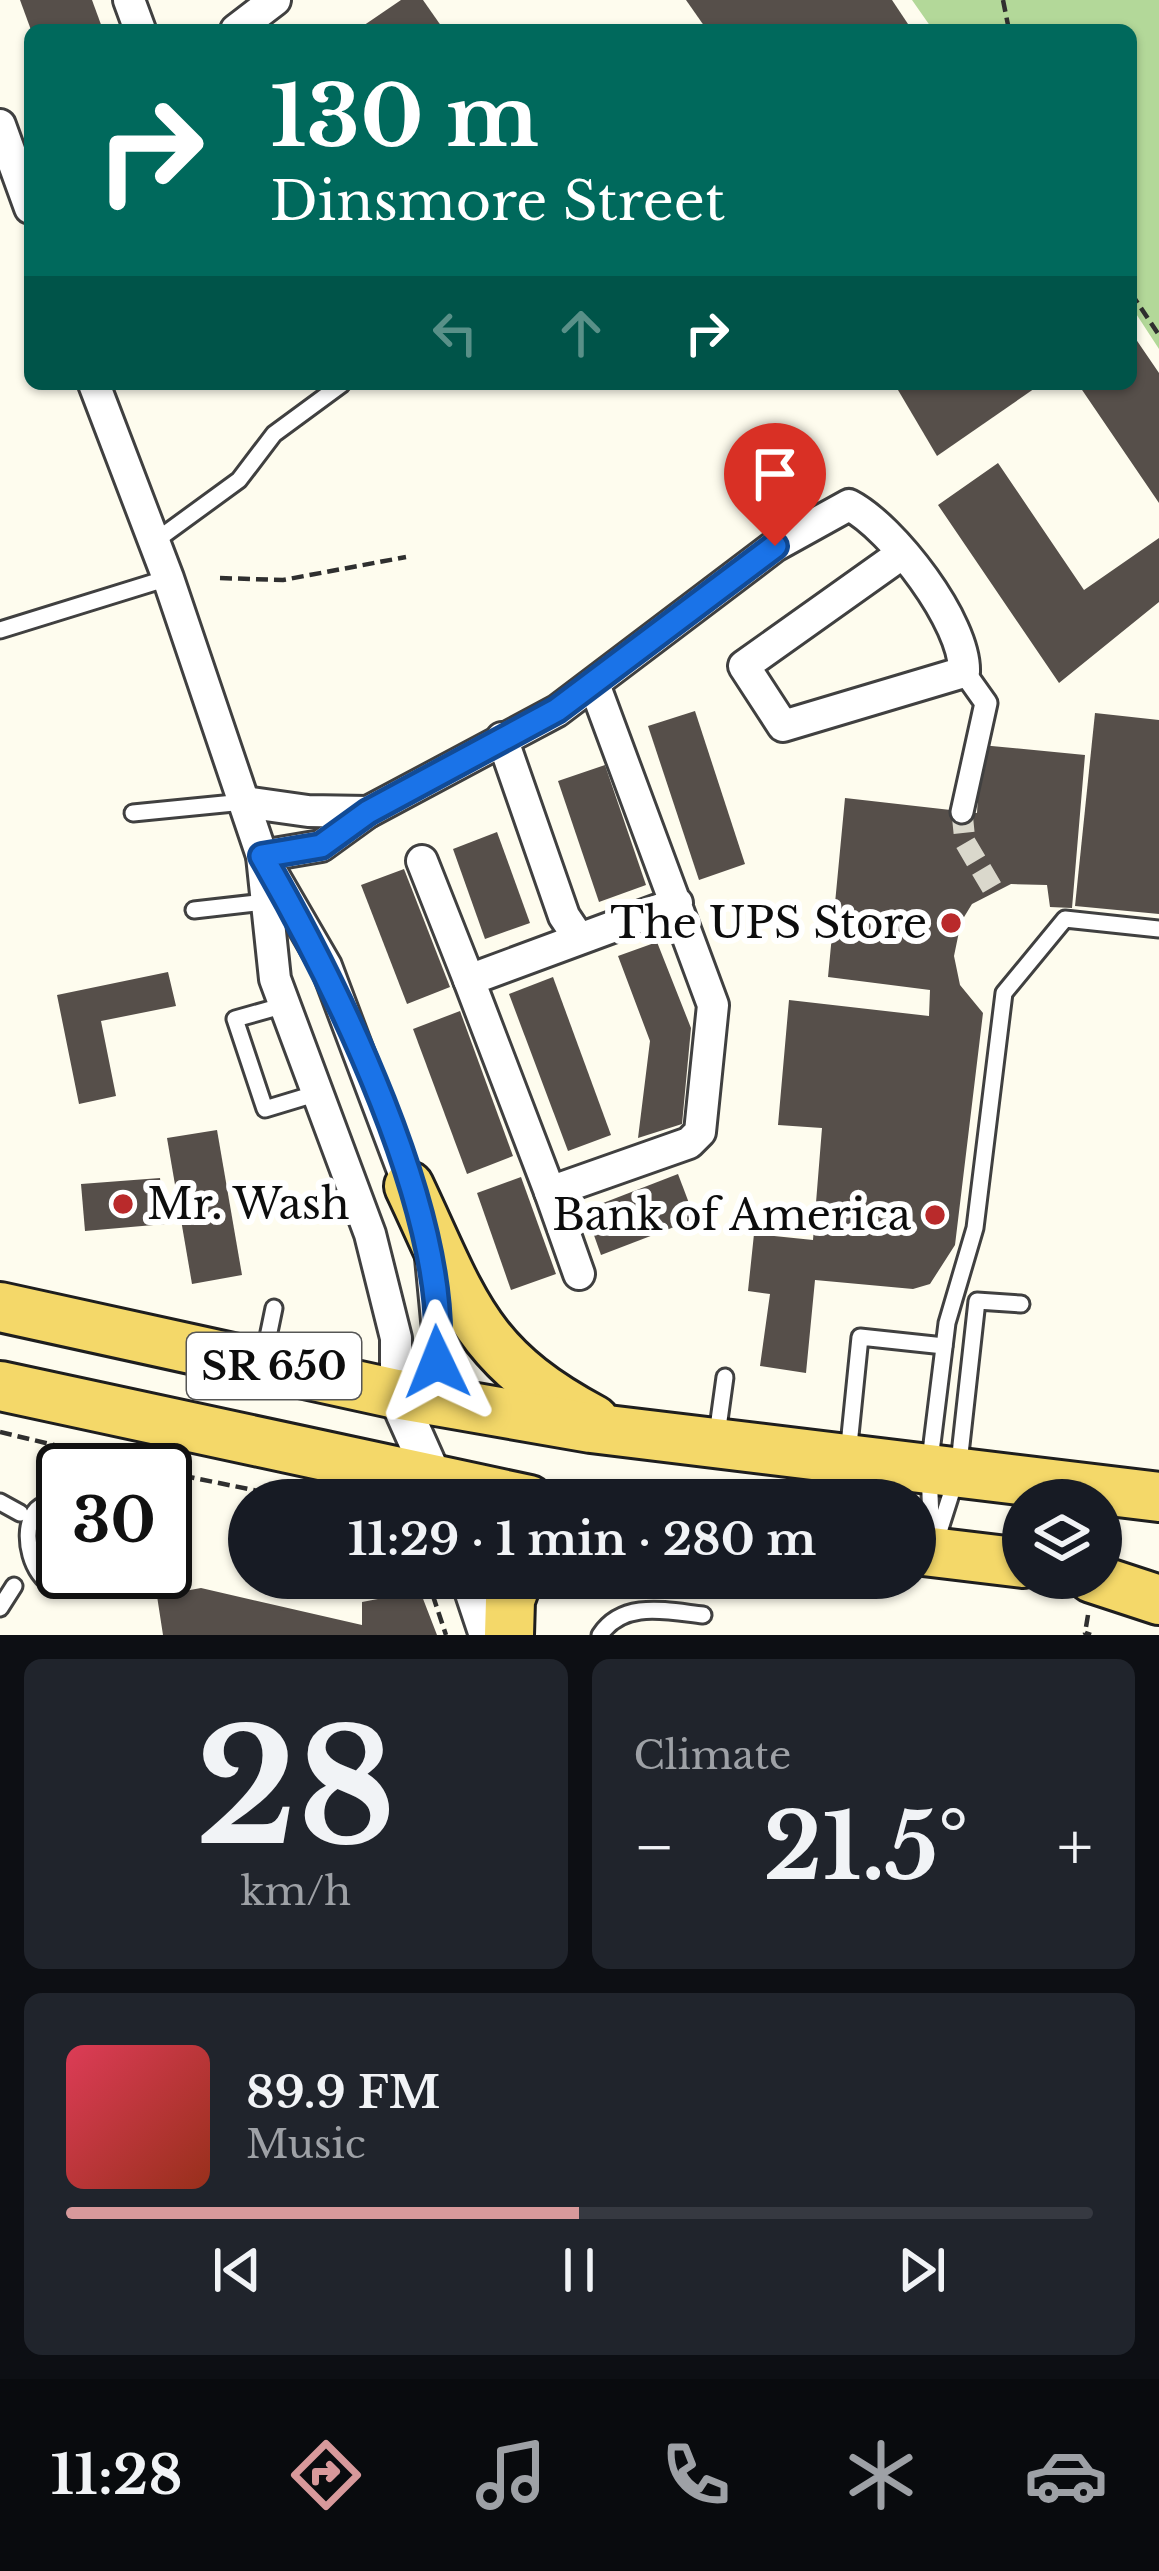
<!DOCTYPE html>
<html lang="en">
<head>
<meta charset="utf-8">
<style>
  :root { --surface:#171b24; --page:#20242c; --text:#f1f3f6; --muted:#9ea1a6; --line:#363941; --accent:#d8999b }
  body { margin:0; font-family:"Libre Baskerville",serif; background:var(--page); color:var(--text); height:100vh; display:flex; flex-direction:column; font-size:45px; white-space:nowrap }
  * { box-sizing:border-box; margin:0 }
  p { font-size:39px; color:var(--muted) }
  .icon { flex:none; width:66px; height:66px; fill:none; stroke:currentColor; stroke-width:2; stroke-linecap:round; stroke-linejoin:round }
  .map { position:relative; height:1635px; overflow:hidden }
  .drawer { display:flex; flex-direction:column; gap:24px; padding:24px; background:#0d0f14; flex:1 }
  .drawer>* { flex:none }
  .hud { position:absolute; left:24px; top:24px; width:1113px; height:366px; border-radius:18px; box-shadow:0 3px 9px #0004; background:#00695c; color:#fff; overflow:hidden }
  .fabs { position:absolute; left:1002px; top:1479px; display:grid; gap:24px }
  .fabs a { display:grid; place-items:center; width:120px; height:120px; border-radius:50%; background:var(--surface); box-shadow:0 3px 9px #0004; font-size:60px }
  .speed { position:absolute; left:36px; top:1443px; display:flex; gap:24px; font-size:60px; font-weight:700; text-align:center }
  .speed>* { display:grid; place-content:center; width:156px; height:156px; border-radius:50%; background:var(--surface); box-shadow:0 3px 9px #0004; line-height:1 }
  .speed .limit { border:6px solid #111; border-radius:18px; background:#fff; color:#111 }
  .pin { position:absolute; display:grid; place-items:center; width:102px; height:102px; color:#fff; margin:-123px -51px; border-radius:50% 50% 50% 0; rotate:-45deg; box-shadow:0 0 12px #0007 }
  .pin .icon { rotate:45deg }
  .me { position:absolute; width:132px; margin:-66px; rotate:358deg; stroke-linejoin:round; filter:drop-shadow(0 0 9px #0008) }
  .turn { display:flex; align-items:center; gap:42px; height:252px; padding:0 48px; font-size:54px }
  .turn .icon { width:156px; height:156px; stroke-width:2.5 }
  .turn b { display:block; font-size:84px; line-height:102px }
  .lanes { display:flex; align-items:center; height:114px; padding:0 48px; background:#0003; justify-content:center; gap:60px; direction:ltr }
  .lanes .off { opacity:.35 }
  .big { font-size:90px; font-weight:700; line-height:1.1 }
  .drawer .widget { flex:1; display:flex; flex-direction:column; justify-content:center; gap:18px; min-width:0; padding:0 42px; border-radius:18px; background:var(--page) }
  .drawer .dial { align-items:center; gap:0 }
  .dial b { font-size:156px; line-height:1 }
  .song { display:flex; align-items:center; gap:36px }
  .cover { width:144px; height:144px; border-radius:18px; background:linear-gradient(135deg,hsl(350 70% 55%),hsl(10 70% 35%)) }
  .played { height:12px; border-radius:6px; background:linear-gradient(90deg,var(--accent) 50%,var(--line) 50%) }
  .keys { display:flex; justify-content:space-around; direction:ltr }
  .heat { display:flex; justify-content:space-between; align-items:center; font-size:66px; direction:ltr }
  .drawer .tiles { flex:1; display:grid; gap:24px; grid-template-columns:1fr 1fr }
  .widget:last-child { grid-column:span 2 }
  .trip { position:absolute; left:228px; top:1479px; width:708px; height:120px; border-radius:60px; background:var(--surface); box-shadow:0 3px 9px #0004; font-weight:700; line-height:120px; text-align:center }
  .tabs { display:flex; height:192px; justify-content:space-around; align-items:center; background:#090b0e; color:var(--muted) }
  .tabs .icon { width:84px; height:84px }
  .tabs .active { color:var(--accent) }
  .tabs b { font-size:54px; color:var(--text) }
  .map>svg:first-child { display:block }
  .forest { fill:#b3d899 }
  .building { fill:#564f4a }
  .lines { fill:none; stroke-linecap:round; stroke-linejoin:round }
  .pedestrian-tunnel { stroke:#dad8cc; stroke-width:21; stroke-dasharray:21 10; stroke-linecap:butt }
  .service-casing { stroke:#404040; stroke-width:21 }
  .pedestrian-casing { stroke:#404040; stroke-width:27 }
  .minor-casing { stroke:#404040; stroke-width:36 }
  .tertiary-casing { stroke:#404040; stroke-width:42 }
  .primary-casing { stroke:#1e1e1e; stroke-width:54 }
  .path { stroke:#2f2f2f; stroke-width:4.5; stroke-dasharray:12 6; stroke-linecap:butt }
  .service { stroke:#fff; stroke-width:15 }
  .pedestrian { stroke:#fff; stroke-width:21 }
  .minor { stroke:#fff; stroke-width:30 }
  .tertiary { stroke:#fff; stroke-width:36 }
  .primary { stroke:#f4d869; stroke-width:48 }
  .route-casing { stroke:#114b97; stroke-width:30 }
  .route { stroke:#1a73e8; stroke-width:21 }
  .poi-dot { fill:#b92a2b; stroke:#fff; stroke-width:4.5 }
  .labels { text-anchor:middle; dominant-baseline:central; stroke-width:12; stroke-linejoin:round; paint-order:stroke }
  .shield { fill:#fff; stroke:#565656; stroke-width:3 }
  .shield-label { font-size:39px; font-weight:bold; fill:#0d0d0d }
  .poi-label { font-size:42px; fill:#0d0d0d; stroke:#fff; text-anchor:end }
</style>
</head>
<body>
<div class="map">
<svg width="1159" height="1635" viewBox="0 0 1159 1635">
  <rect width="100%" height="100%" fill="#fefcee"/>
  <!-- forest -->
  <polygon class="forest" points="912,0 1159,0 1159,349 1131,306 1131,30 933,30"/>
  <!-- building -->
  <g class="building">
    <polygon points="20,0 92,0 103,30 31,30"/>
    <polygon points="401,0 423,0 444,30 357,30"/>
    <polygon points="686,0 892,0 912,30 707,30"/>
    <polygon points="1131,332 1159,373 1159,503 1078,384 1131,384"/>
    <polygon points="906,384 1041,384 937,456 898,390"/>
    <polygon points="998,463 1084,590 1159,538 1159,602 1059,683 938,505"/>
    <polygon points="695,711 745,864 699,880 648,726"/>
    <polygon points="1095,713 1159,720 1159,914 1075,906"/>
    <polygon points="981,745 1085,755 1072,908 1050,907 1047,885 1011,884 972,904 961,922 954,956 960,985 983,1013 955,1245 930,1284 913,1289 815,1280 806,1373 760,1366 770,1294 748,1291 754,1234 813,1240 822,1128 778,1125 789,1000 929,1016 930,990 828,977 845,798 977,813"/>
    <polygon points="605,765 646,885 599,902 558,781"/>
    <polygon points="497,832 530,923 485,939 453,849"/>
    <polygon points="404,869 450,987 407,1004 361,885"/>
    <polygon points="657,942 691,1028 682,1124 638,1138 650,1041 618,956"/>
    <polygon points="168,972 176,1006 101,1021 116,1096 79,1104 57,995"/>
    <polygon points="553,977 611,1135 568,1151 509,994"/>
    <polygon points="460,1011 513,1156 467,1174 413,1029"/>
    <polygon points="217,1130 242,1275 192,1284 167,1138"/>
    <polygon points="678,1174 695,1219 601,1255 585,1210"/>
    <polygon points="521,1177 556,1274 511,1290 477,1193"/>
    <polygon points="160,1178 165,1224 85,1231 81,1184"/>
    <polygon points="201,1588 362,1625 362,1602 420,1591 437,1635 163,1635 157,1596"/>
  </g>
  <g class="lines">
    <!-- pedestrian-tunnel -->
    <polyline class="pedestrian-tunnel" points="962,812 965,842 994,891"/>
    <defs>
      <g id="service">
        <polyline points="154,542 239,480 274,434 342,384"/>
        <polyline points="0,630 168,578"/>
        <polyline points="133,813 244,802"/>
        <polyline points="194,910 273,901"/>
        <polyline points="285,1005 235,1019 265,1109 318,1093"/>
        <polyline points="263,1361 274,1308"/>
        <polyline points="717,1435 725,1377"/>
        <polyline points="848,1455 860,1337 944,1346"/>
        <polyline points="0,1502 20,1513"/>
        <path d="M63 1505C0 1486 30 1635 94 1572"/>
        <polyline points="937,1538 958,1472 977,1301 1021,1304"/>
        <polyline points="932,1548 929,1468 947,1323 975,1228 1004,993 1065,919 1159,929"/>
        <polyline points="0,1608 14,1586"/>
        <path d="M600 1635C623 1600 667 1611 703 1615"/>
      </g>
      <polyline id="pedestrian" points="962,812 986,703 964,672"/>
      <g id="minor">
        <polyline points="129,0 140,30"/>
        <polyline points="236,30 275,0"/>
        <polyline points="0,125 30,208"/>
        <polyline points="94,384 168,578 262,856 275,979 370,1234 396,1338 396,1394"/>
        <polyline points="594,684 713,1005 700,1132 689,1143 550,1192 469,980 677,903"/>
        <polyline points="502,738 564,916 578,937"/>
        <polyline points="244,802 308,811 368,812"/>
        <path d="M262 856 321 846 368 812 557 711 775 546 849 505C892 527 966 623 964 672L783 726 744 666 900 555"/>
        <polyline points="422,861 469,980"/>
        <polyline points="268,866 326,966 414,1200"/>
        <polyline points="550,1192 579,1274"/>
        <polyline points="431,1258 439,1341 434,1400"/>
      </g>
      <g id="tertiary">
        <polyline points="396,1394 441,1495"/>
        <polyline points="469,1578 488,1635"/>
      </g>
      <g id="primary">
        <path d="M409 1186C464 1302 474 1356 594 1420"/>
        <polyline points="0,1307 396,1394 591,1428 1159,1497"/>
        <polyline points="0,1386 529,1500"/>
        <polyline points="915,1550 1023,1563"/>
        <polyline points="1092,1578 1159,1600"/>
        <polyline points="509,1635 510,1600 518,1578"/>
      </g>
    </defs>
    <!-- service casing -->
    <use href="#service" class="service-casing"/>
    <!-- pedestrian casing -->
    <use href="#pedestrian" class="pedestrian-casing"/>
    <!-- minor casing -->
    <use href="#minor" class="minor-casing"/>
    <!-- tertiary casing -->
    <use href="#tertiary" class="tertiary-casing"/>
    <!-- primary casing -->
    <use href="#primary" class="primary-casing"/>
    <!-- path -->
    <g class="path">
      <polyline points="1003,0 1009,30"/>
      <polyline points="1131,293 1159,335"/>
      <polyline points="220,578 283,580 406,557"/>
      <polyline points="0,1432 158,1470"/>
      <polyline points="165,1472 302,1500"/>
      <polyline points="427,1578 446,1635"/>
      <polyline points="1088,1615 1085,1633 1091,1635"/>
    </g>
    <!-- service -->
    <use href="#service" class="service"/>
    <!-- pedestrian -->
    <use href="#pedestrian" class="pedestrian"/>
    <!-- minor -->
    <use href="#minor" class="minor"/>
    <!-- tertiary -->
    <use href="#tertiary" class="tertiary"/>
    <!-- primary -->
    <use href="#primary" class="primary"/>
  </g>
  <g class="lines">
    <defs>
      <path id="route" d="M437 1362C451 1214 335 983 262 856L321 846 368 812 557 710 775 546"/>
    </defs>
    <!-- route casing -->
    <use href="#route" class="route-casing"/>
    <!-- route -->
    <use href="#route" class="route"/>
  </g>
  <!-- markers -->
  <g class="poi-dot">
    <circle cx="951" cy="923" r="12"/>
    <circle cx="123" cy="1204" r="12"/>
    <circle cx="935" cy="1215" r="12"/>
  </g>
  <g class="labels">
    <!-- shield labels -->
    <rect class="shield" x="187" y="1333" width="174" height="66" rx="9"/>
    <g class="shield-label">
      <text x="274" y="1366">SR 650</text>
    </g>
    <!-- poi labels -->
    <g class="poi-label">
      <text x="927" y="923">The UPS Store</text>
      <text x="147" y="1204" text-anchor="start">Mr. Wash</text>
      <text x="911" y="1215">Bank of America</text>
    </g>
  </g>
</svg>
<div class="fabs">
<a><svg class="icon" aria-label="layers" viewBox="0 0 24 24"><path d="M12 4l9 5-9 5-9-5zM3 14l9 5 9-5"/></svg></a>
</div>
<div class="speed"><div class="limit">30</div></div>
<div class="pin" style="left:775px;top:546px;background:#d93025"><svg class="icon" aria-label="arrive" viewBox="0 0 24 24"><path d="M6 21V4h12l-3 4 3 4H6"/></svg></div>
<svg class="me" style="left:437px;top:1362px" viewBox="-20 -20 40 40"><path d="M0-17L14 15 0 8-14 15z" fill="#1a73e8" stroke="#fff" stroke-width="4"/></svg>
<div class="trip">11:29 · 1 min · 280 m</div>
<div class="hud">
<div class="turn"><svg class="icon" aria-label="right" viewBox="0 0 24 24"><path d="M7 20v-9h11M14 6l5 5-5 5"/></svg><div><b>130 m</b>Dinsmore Street</div></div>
<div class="lanes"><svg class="icon off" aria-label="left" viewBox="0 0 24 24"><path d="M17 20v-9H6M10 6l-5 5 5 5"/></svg><svg class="icon off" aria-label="ahead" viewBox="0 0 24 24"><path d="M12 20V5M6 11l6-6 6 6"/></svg><svg class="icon" aria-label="right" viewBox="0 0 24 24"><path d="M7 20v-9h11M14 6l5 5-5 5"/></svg></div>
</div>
</div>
<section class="drawer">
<div class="tiles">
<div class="widget dial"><b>28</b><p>km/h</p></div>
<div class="widget"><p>Climate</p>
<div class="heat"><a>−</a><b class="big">21.5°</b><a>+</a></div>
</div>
<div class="widget">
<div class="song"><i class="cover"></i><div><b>89.9 FM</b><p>Music</p></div></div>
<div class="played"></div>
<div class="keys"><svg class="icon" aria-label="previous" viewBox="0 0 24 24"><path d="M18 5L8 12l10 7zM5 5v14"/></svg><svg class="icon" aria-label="pause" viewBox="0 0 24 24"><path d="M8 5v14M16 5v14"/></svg><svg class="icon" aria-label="next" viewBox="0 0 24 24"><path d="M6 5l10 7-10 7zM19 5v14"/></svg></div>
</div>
</div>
</section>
<nav class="tabs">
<b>11:28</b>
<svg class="icon active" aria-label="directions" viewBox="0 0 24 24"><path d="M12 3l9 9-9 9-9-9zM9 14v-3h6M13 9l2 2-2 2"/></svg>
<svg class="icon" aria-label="music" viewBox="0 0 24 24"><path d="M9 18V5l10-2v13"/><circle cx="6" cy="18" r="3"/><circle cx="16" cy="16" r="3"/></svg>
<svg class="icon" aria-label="phone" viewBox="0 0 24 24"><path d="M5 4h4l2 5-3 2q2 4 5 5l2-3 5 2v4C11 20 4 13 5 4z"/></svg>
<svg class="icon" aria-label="climate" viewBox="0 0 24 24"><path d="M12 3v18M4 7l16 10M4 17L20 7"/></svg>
<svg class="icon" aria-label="car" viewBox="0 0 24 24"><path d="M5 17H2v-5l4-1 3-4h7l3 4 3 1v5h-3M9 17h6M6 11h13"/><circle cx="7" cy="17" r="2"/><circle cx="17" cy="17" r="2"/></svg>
</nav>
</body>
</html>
